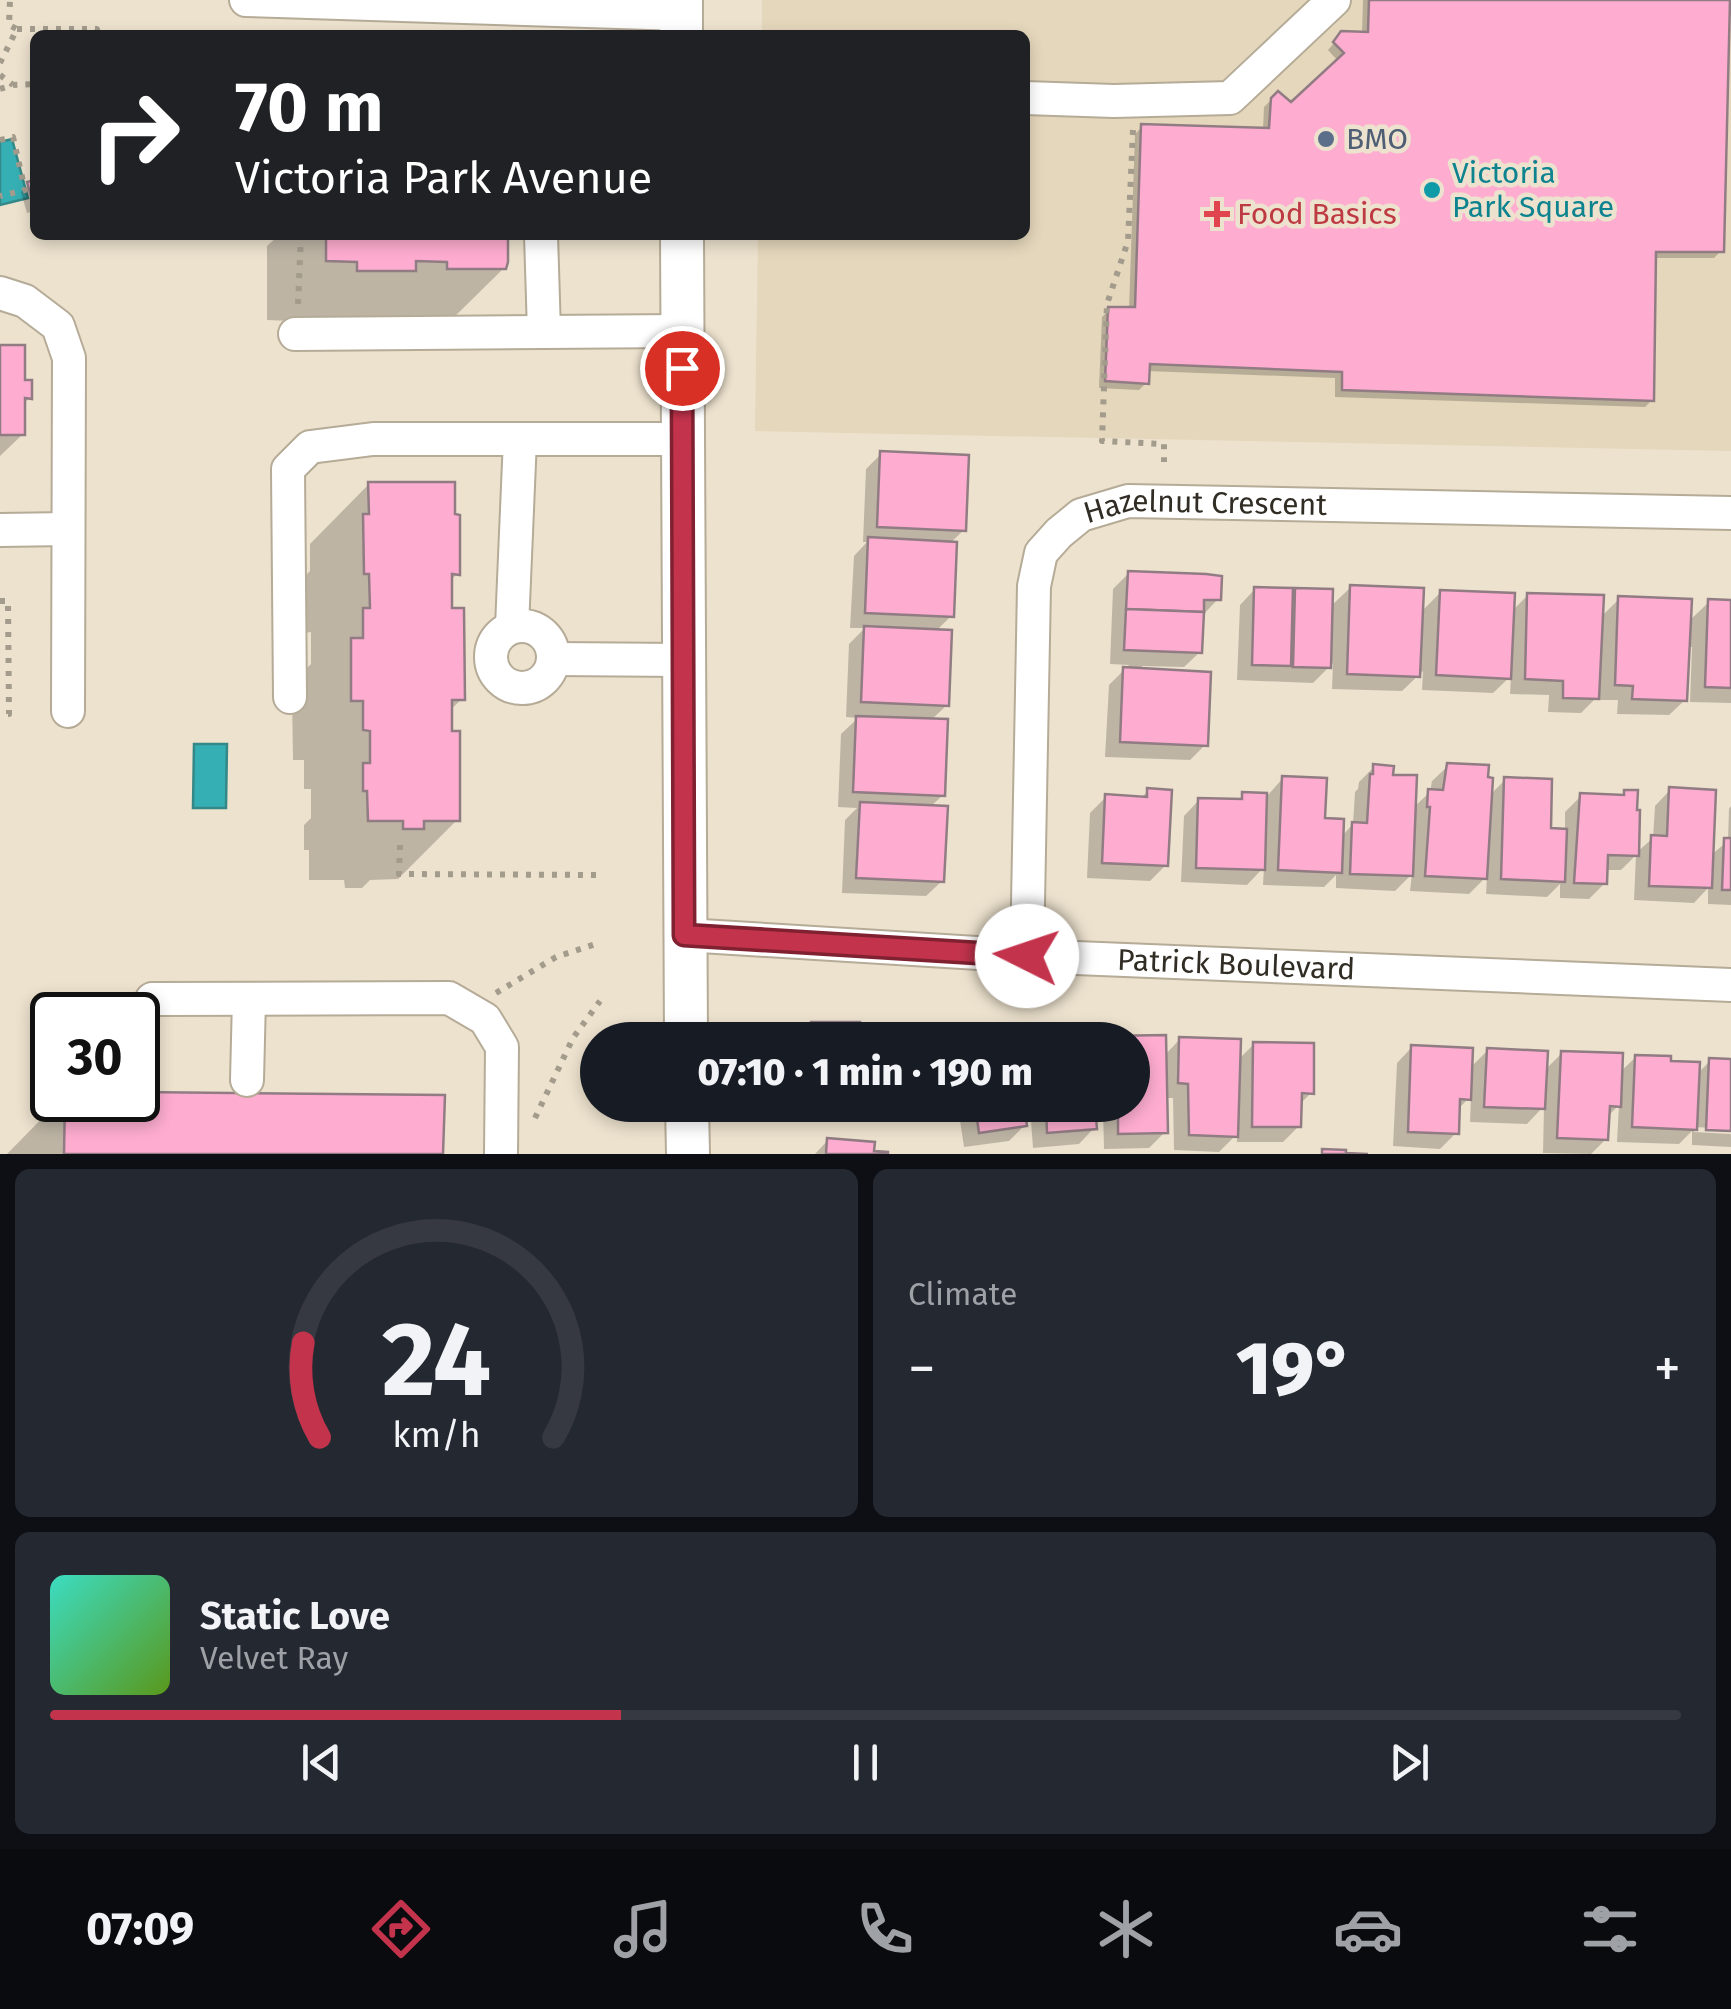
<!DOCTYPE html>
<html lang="en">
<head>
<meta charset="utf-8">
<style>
  :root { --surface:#171b24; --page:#242831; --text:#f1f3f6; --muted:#9ea1a6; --line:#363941; --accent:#c3334c }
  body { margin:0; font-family:"Fira Sans",sans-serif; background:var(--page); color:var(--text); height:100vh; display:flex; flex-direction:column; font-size:38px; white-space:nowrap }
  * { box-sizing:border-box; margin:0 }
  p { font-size:32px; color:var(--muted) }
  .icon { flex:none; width:55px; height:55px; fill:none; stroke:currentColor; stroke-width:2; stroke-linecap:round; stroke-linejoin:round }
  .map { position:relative; height:1154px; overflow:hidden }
  .drawer { display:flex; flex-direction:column; gap:15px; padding:15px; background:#0d0f14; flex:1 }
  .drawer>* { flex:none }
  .hud { position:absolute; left:30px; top:30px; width:1000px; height:210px; border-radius:15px; box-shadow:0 5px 15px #0003; background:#202124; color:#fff; overflow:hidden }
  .speed { position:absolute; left:30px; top:992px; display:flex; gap:20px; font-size:50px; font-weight:700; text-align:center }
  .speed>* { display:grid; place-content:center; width:130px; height:130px; border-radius:50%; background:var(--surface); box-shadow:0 5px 15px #0003; line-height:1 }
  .speed .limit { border:5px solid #111; border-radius:15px; background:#fff; color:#111 }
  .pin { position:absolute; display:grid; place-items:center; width:85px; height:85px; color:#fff; margin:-42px; border:5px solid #fff; border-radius:50%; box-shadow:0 2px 10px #0007 }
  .me { position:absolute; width:110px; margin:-55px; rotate:274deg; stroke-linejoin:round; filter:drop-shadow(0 0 8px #0008) }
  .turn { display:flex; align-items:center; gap:35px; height:210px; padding:0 40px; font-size:45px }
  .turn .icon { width:130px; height:130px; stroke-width:2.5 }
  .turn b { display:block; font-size:70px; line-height:85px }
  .big { font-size:75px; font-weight:800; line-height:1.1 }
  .drawer .widget { flex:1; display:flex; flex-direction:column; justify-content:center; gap:15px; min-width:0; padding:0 35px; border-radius:15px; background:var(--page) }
  .drawer .dial { align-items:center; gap:0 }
  .dial svg { height:260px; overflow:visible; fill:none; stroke:var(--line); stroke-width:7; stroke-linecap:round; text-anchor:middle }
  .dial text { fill:var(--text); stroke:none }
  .song { display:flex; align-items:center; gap:30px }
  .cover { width:120px; height:120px; border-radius:15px; background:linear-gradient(135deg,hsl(170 70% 55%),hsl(90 70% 35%)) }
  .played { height:10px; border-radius:5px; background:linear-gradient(90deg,var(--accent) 35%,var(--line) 35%) }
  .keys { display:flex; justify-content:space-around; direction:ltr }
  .heat { display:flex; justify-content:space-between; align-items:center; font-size:55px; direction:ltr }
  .drawer .tiles { flex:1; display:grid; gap:15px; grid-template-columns:1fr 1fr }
  .widget:last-child { grid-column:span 2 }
  .trip { position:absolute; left:580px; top:1022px; width:570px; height:100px; border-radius:50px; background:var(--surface); box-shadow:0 5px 15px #0003; font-weight:800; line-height:100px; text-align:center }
  .menu { display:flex; height:160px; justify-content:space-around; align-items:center; background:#090b0e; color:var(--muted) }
  .menu .icon { width:70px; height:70px }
  .menu .active { color:var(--accent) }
  .menu b { font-size:45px; color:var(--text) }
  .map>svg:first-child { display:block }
  .built { fill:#e5d7bc }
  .water { fill:#35afb3; stroke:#348888; stroke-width:2.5 }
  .shadow { fill:#0003 }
  .building { fill:#feadd0; stroke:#927c84; stroke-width:2.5 }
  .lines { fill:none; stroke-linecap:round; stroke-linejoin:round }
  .minor-casing { stroke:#b5ab97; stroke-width:36 }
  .major-casing { stroke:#b5ab97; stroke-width:46 }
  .path { stroke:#a39b8c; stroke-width:6; stroke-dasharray:5 8; stroke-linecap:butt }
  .minor { stroke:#fff; stroke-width:32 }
  .major { stroke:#fff; stroke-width:42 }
  .route-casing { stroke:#7f2131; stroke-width:25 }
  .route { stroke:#c3334c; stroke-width:18 }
  .service-dot { fill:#5c6f8a; stroke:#ede2ce; stroke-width:4 }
  .culture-dot { fill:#0f9aa8; stroke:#ede2ce; stroke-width:4 }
  .health-dot { fill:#e0444e; stroke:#ede2ce; stroke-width:4 }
  .labels { text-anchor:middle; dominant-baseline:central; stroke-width:9; stroke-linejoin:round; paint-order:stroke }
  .service-label { font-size:30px; fill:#4e5e75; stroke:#ede2ce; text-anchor:start }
  .culture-label { font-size:30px; fill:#0d838f; stroke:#ede2ce; text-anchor:start }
  .health-label { font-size:30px; fill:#be3a42; stroke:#ede2ce; text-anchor:start }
  .street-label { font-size:30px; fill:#312d25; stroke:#ede2ce }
</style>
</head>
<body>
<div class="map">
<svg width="1731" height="1154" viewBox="0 0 1731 1154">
  <rect width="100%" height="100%" fill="#ede2ce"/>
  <!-- built -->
  <polygon class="built" points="762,0 1731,0 1731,451 755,431 758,235 1025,235 1025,35 762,35"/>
  <!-- water -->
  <g class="water">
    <polygon points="12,139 28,198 0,205 0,142"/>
    <polygon points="194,744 227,744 226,808 193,808"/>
  </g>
  <!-- shadow -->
  <g class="shadow">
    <polygon points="1363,0 1727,0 1721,251 1714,258 1653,258 1652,400 1645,407 1335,397 1335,378 1147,371 1146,383 1139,390 1099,388 1102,317 1109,310 1129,310 1135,134 1142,127 1263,130 1264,107 1272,99 1291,105 1338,61 1328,50 1335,42 1362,34"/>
    <polygon points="35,183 35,211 27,213 21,192 29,184"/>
    <polygon points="279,235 505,235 504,268 444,327 267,320 267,246"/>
    <polygon points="0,347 30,397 23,405 23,434 0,456"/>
    <polygon points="881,454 964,530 949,544 951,616 936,631 947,705 930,721 943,795 929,808 942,881 926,896 842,893 845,820 857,808 838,807 841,734 858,718 846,717 849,644 865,628 850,628 854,556 867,542 863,542 866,469"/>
    <polygon points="369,484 457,574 450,581 450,610 462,699 449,711 457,820 398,879 370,880 362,888 345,888 344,880 309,880 309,850 304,850 304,825 311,818 311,789 304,789 304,760 293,760 292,700 305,670 311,664 311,632 305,633 305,576 310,571 310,544"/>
    <polygon points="1129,573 1218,599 1203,615 1200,652 1184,667 1142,666 1142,671 1205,745 1190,760 1105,757 1109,685 1129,665 1110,664 1113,589"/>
    <polygon points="1351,587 1420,613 1441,592 1511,612 1528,595 1600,618 1619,599 1688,622 1709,602 1731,603 1731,703 1690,702 1692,647 1687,647 1685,700 1669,715 1617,714 1618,700 1600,700 1600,694 1581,713 1548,712 1549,695 1510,694 1511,676 1493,693 1422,690 1423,671 1402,691 1332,689 1333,663 1313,683 1237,680 1240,605 1255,589 1331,592 1330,607"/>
    <polygon points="1448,766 1489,796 1505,780 1548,831 1565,831 1565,812 1581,796 1619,798 1625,792 1636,853 1653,838 1655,806 1670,790 1711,855 1728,841 1729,809 1731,806 1731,905 1708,904 1708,888 1694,903 1634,900 1636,855 1621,870 1605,870 1605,883 1589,899 1560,898 1560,884 1547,897 1486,894 1487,876 1469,894 1410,891 1412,874 1395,891 1336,888 1336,875 1324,887 1263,885 1264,867 1247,885 1181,882 1184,816 1199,800 1237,801 1243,795 1267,796 1283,778 1341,837 1353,824 1355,792 1358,789 1359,782 1374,767 1390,777 1414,807 1430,792 1432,781"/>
    <polygon points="1148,791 1166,865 1150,881 1087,878 1090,813 1106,797 1140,799"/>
    <polygon points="812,1024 857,1040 796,1040"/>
    <polygon points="875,1029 935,1040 864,1040"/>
    <polygon points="1163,1037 1164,1056 1180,1039 1238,1060 1254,1044 1311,1093 1299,1105 1299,1126 1283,1142 1237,1142 1237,1134 1219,1152 1174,1150 1173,1098 1164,1098 1165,1132 1149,1148 1104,1149 1103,1110 1100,1110 1100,1105 1132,1105 1132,1040 1103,1040 1105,1038"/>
    <polygon points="1412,1047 1470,1068 1488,1050 1544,1071 1562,1053 1619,1073 1636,1057 1668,1063 1697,1074 1710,1061 1731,1062 1731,1129 1694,1127 1694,1132 1731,1134 1731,1147 1692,1145 1692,1131 1679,1144 1617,1142 1619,1105 1607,1117 1606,1139 1591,1154 1543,1153 1544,1106 1527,1124 1470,1122 1471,1096 1457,1110 1456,1133 1440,1149 1393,1146 1397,1063"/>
    <polygon points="138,1094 443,1098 441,1154 7,1154 60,1100 138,1100"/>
    <polygon points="796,1105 844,1105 841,1108 796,1108"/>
    <polygon points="860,1105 925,1105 921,1109 861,1110"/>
    <polygon points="955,1105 1022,1105 1025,1125 1009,1141 964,1147 958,1107 956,1108"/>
    <polygon points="1027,1105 1093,1105 1094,1128 1079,1144 1033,1148 1030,1108 1027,1108"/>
    <polygon points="828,1140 871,1153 882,1154 815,1154"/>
  </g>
  <!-- building -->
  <g class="building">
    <polygon points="1369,0 1730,0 1724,252 1656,252 1654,401 1342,390 1342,372 1150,364 1149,384 1105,381 1108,307 1135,307 1141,124 1269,128 1271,98 1278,91 1291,102 1344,53 1333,42 1341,31 1368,32"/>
    <polygon points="35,180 35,207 34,207 27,182"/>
    <polygon points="326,235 508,235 508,262 506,269 447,269 447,262 416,261 416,271 357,271 357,262 326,261"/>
    <polygon points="0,345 25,345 25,380 32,380 32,399 25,398 25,435 0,435"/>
    <polygon points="880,451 969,455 966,531 877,527"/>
    <polygon points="368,482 455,482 455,514 460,515 460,575 452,574 452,608 464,608 465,700 452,700 452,731 460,731 460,821 424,821 424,829 403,829 403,821 368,821 367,791 363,791 363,763 370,763 370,731 363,730 363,701 351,701 351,638 363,638 363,608 370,608 369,574 364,574 363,514 369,514"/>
    <polygon points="868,537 957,542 954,617 865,613"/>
    <polygon points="1128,571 1206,574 1222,576 1221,600 1204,600 1204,612 1126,609"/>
    <polygon points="1350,585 1424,588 1420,677 1347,674"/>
    <polygon points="1254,587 1293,588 1291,666 1252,665"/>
    <polygon points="1295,588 1333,589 1331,668 1293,667"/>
    <polygon points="1440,590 1515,593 1511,679 1436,675"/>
    <polygon points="1527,593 1604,595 1599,699 1563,698 1563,681 1525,679"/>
    <polygon points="1618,596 1692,599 1687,701 1632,699 1633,686 1615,685"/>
    <polygon points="1708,599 1731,600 1731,688 1705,687"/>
    <polygon points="1126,609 1204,612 1202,653 1124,650"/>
    <polygon points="864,626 952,630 949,706 861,702"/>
    <polygon points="1123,667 1211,672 1208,746 1120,742"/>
    <polygon points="856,716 948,719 945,796 853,792"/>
    <polygon points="1447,763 1489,765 1488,777 1493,778 1487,879 1425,876 1430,807 1427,807 1428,789 1443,790"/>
    <polygon points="1373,764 1394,766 1393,775 1417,775 1413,876 1350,874 1352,822 1367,823 1370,774 1373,774"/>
    <polygon points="1282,776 1327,778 1325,818 1344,819 1342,873 1278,870"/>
    <polygon points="1504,777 1552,779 1551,828 1567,829 1565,882 1501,879"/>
    <polygon points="1669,787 1716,790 1712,888 1649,886 1651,835 1667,836"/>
    <polygon points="1147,788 1172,790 1168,866 1102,863 1105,794 1147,797"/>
    <polygon points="1624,790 1638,790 1637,810 1640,810 1639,856 1608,855 1607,884 1574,883 1580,793 1624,795"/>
    <polygon points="1242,792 1267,793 1265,870 1196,868 1198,798 1242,799"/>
    <polygon points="860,802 948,806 944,882 856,878"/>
    <polygon points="1724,838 1731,838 1731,890 1722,890"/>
    <rect x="811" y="1022" width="49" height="18"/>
    <polygon points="938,1025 938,1040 874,1040 874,1027"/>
    <polygon points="1013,1029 1015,1040 954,1040 954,1037"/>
    <polygon points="1090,1031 1091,1040 1028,1040 1028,1036"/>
    <polygon points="1166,1035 1168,1133 1118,1134 1118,1105 1132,1105 1132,1040 1104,1040 1104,1036"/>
    <polygon points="1179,1037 1241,1039 1238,1137 1189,1135 1188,1084 1178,1083"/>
    <polygon points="1253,1042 1314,1043 1314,1094 1302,1093 1301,1127 1252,1127"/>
    <polygon points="1411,1045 1473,1048 1471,1100 1460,1099 1459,1134 1408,1132"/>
    <polygon points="1487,1048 1548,1051 1545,1109 1484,1107"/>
    <polygon points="1561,1051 1623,1053 1621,1107 1610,1106 1608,1140 1557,1138"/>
    <polygon points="1635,1055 1671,1056 1671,1061 1700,1062 1697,1130 1632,1127"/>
    <polygon points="1709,1058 1731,1059 1731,1131 1706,1130"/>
    <polygon points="138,1092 445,1095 443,1154 64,1154 65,1100 138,1100"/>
    <polygon points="975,1105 1024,1105 1027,1126 979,1133"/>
    <polygon points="1046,1105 1095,1105 1097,1129 1047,1133"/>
    <polygon points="827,1138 875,1142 874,1151 888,1152 888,1154 826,1154"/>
    <polygon points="1322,1149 1346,1150 1346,1153 1368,1154 1322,1154"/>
  </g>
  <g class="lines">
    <defs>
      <g id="minor">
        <polyline points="246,0 681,14"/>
        <polyline points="1025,98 1114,101 1230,98 1334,0"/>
        <polyline points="541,235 544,332"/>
        <polyline points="0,293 25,301 58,326 69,358 68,711"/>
        <polyline points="295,334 682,331"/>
        <polyline points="0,530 68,529"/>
        <circle cx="522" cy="657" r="31"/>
        <polyline points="512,627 520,439"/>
        <polyline points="554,659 684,660"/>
        <polyline points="290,697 288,469 310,447 373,439 682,439"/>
        <path id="s1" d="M685 935 1027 956 1731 985"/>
        <path id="s2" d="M1027 956 1034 586 1041 553 1059 533 1081 515 1128 501 1731 513"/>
        <polyline points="152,999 449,998 485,1019 502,1047 501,1154"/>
        <polyline points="247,1080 249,999"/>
      </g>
      <g id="major">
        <polyline points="681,0 681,35"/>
        <polyline points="682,235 686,1040"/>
        <polyline points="687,1105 688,1154"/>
      </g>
    </defs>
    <!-- minor casing -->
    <use href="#minor" class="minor-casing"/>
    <!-- major casing -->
    <use href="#major" class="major-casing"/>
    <!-- path -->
    <g class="path">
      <polyline points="17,29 97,29 98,35"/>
      <polyline points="0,63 17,29 9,25 10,0"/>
      <polyline points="0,75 13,85"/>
      <polyline points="0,89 13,85 35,84"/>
      <polyline points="1133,130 1128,241 1107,304 1102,441 1164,444 1164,462"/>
      <polyline points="0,140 13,137 25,190 0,196"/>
      <polyline points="298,304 301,235"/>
      <polyline points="0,601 8,601 9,714 0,714"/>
      <polyline points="400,845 399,874 599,875"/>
      <polyline points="496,993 556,957 599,943"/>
      <polyline points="535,1118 573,1038 600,1001"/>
    </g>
    <!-- minor -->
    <use href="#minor" class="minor"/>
    <!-- major -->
    <use href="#major" class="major"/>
  </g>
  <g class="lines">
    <defs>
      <polyline id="route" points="682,368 684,935 1027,956"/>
    </defs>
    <!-- route casing -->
    <use href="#route" class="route-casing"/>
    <!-- route -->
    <use href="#route" class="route"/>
  </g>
  <!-- markers -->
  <circle class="service-dot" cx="1326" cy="139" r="10"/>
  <circle class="culture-dot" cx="1432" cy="190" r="10"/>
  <path class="health-dot" d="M1212 199h10v10h10v10h-10v10h-10v-10h-10v-10h10z"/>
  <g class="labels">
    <!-- service labels -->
    <g class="service-label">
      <text x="1346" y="139">BMO</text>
    </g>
    <!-- culture labels -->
    <g class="culture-label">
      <text x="1452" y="173">Victoria<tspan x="1452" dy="34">Park Square</tspan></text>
    </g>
    <!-- health labels -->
    <g class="health-label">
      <text x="1237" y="214">Food Basics</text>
    </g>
    <!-- street labels -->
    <g class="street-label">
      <text stroke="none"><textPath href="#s2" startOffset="585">Hazelnut Crescent</textPath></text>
      <text stroke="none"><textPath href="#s1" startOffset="552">Patrick Boulevard</textPath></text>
    </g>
  </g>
</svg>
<div class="speed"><div class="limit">30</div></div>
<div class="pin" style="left:682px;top:368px;background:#d93025"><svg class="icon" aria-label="arrive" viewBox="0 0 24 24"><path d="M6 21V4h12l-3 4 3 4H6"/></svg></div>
<svg class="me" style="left:1027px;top:956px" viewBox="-20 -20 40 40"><circle r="19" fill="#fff"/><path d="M0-13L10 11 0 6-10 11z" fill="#c3334c"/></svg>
<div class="trip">07:10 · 1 min · 190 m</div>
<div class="hud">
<div class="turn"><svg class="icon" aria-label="right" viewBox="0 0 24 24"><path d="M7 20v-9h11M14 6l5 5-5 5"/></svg><div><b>70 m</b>Victoria Park Avenue</div></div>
</div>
</div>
<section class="drawer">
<div class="tiles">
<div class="widget dial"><svg viewBox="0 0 100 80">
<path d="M14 69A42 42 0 1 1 86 69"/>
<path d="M14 69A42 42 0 0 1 9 40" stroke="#c3334c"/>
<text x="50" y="56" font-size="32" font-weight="700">24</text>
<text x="50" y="72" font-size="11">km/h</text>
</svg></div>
<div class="widget"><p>Climate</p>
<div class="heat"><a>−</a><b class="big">19°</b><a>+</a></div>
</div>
<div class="widget">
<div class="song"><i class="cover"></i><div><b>Static Love</b><p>Velvet Ray</p></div></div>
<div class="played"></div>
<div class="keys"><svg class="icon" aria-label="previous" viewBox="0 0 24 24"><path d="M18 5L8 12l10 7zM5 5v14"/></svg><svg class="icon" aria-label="pause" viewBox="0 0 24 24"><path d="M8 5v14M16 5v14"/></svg><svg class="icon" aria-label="next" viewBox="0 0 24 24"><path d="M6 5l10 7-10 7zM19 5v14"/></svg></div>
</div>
</div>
</section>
<nav class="menu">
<b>07:09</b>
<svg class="icon active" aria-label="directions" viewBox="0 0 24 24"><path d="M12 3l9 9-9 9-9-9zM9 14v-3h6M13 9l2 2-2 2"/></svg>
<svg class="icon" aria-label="music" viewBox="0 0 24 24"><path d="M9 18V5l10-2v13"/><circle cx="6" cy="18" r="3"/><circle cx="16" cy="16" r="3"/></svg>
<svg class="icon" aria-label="phone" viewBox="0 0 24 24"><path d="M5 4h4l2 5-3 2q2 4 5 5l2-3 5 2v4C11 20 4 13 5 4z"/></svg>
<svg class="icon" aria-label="climate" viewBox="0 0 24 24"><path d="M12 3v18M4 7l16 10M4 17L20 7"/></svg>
<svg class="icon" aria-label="car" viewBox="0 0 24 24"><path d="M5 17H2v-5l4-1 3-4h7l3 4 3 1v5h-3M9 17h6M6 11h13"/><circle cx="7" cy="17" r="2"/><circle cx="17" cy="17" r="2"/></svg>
<svg class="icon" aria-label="filters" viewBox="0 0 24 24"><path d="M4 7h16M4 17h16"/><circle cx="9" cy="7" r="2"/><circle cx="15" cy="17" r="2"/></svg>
</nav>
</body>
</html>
